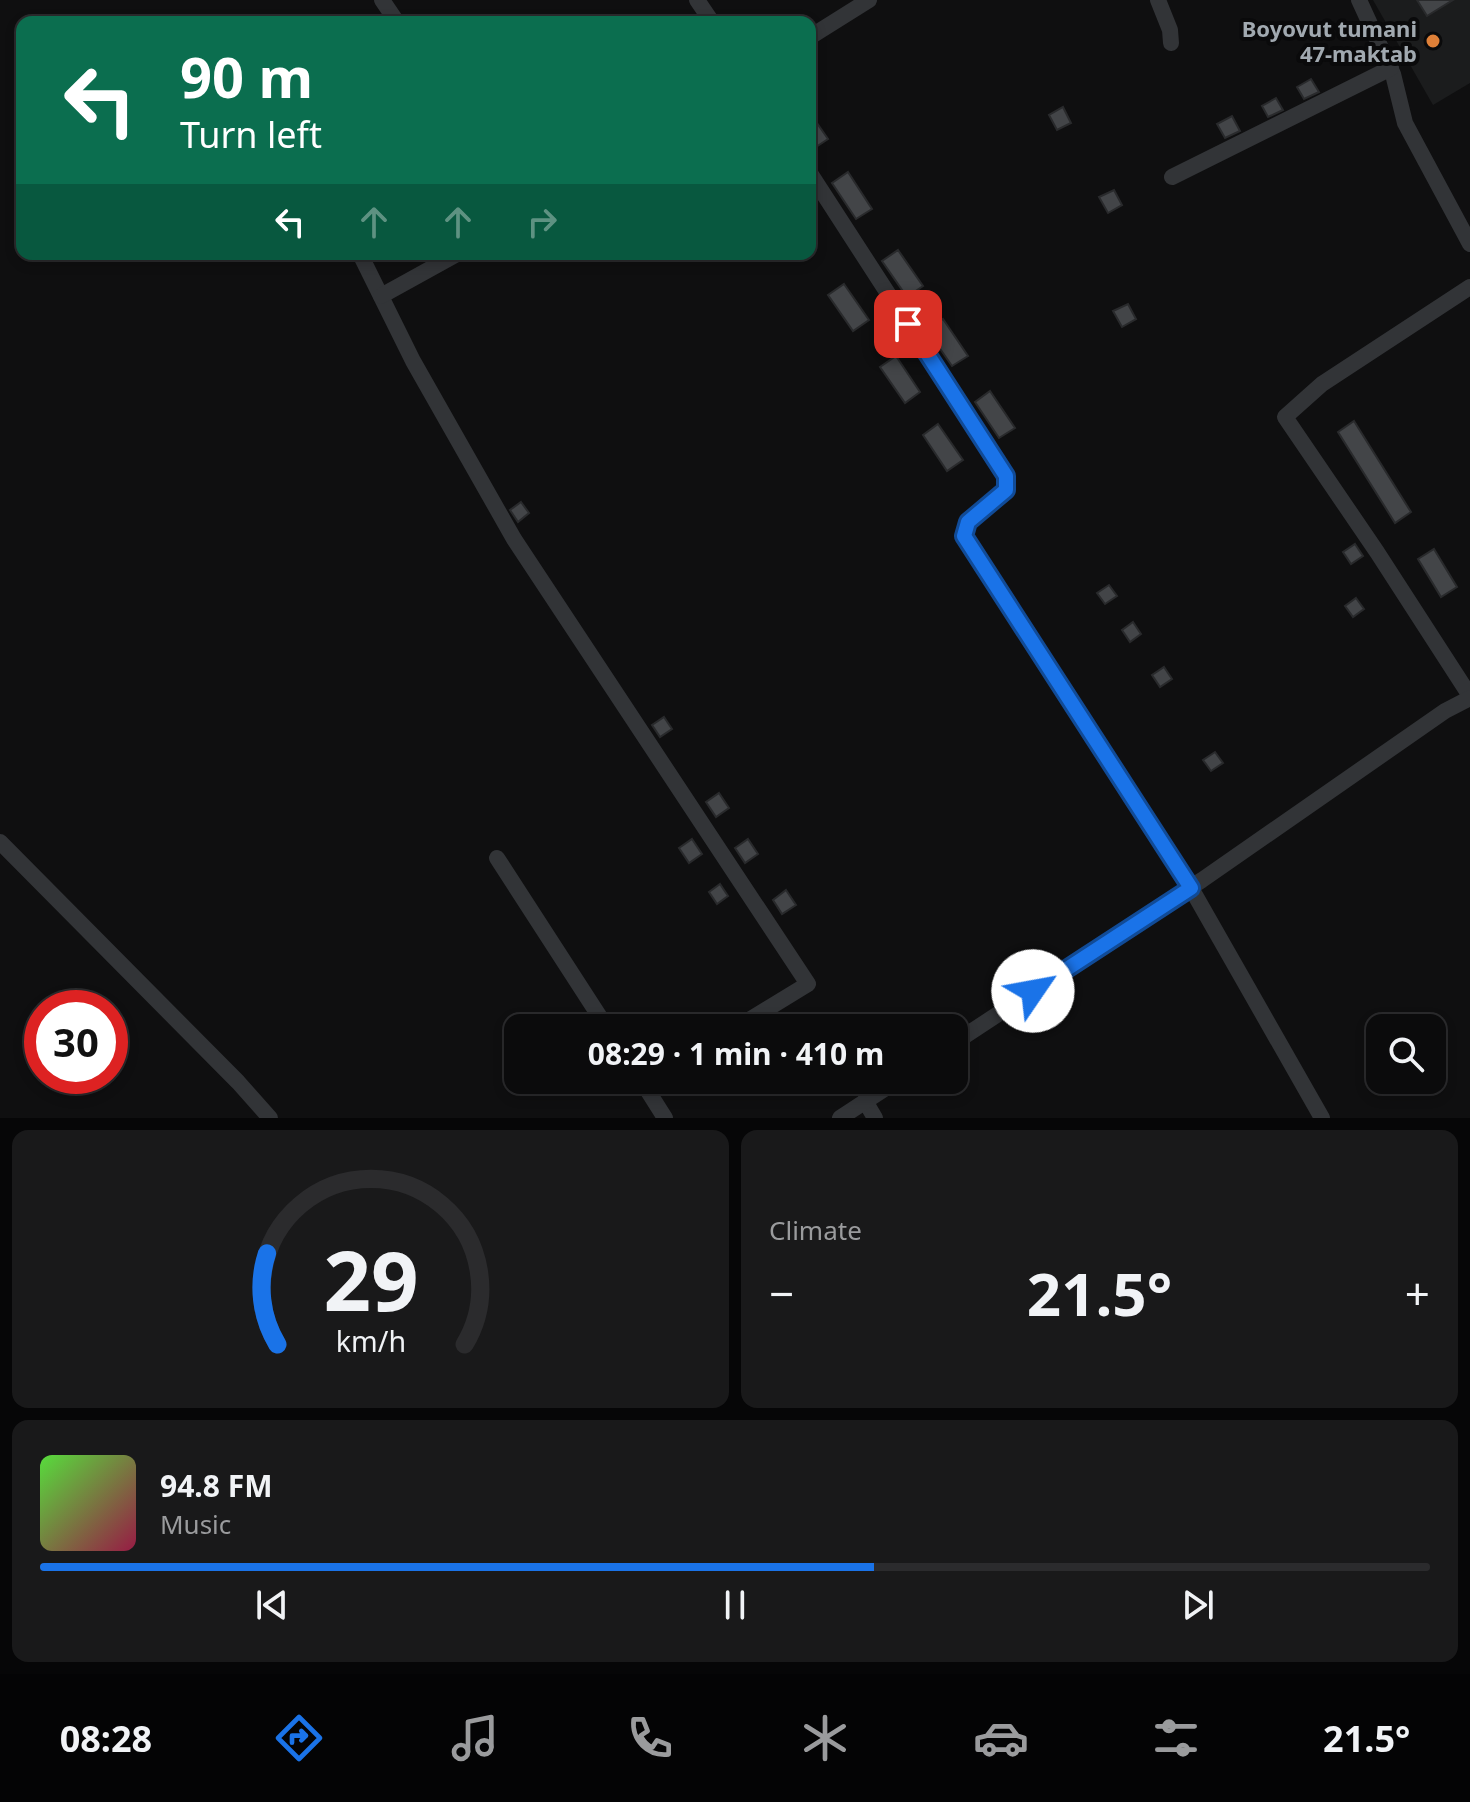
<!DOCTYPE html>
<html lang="en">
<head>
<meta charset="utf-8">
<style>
  :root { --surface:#0b0b0c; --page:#19191a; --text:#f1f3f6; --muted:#9a9b9d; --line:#2b2b2d; --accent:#1a73e8 }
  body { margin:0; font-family:"Noto Sans",sans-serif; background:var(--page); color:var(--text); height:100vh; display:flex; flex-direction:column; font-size:30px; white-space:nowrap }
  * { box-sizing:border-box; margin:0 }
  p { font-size:26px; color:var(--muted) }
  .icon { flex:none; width:44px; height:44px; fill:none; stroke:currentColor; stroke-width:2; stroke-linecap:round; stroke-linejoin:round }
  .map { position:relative; height:1118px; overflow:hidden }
  .panel { display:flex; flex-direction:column; gap:12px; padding:12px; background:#060607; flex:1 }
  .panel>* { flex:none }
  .guide { position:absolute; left:16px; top:16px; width:800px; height:244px; border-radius:16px; box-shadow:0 4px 12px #0003,0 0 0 2px var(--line); background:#0b6e4f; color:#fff; overflow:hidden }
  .controls { position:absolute; left:1366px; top:1014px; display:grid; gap:16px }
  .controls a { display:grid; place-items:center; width:80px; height:80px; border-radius:16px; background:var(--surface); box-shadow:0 4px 12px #0003,0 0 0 2px var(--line); font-size:40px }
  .speed { position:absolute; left:24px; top:990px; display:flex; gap:16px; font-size:40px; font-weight:700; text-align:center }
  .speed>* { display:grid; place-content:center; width:104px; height:104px; border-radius:50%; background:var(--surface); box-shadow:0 4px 12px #0003,0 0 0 2px var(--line); line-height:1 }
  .speed .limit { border:12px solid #d22; background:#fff; color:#111 }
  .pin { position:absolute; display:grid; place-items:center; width:68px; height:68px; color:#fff; margin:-34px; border-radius:16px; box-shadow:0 4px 12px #0006 }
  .me { position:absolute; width:88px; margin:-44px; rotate:57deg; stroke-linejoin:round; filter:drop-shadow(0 0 6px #0008) }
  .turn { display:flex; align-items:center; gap:28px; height:168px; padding:0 32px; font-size:36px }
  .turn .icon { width:104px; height:104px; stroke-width:2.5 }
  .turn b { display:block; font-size:56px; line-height:68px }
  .lanes { display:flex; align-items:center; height:76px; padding:0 32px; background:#0003; justify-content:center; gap:40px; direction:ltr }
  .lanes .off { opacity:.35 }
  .big { font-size:60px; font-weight:700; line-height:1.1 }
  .panel .tile { flex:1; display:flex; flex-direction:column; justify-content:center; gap:12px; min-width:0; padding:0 28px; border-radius:16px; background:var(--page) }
  .panel .dial { align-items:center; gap:0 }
  .dial svg { height:208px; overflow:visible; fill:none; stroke:var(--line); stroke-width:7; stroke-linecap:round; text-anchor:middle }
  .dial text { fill:var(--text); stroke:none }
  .song { display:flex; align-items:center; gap:24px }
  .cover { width:96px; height:96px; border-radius:12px; background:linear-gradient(135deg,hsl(110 70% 55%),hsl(340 70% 35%)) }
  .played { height:8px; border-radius:4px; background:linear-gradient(90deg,var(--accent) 60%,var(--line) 60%) }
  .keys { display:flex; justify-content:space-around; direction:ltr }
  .heat { display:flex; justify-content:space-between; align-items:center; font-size:44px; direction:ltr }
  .panel .tiles { flex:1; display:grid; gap:12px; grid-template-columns:1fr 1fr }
  .tile:last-child { grid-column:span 2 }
  .trip { position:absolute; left:504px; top:1014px; width:464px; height:80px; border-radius:16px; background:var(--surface); box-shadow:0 4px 12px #0003,0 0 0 2px var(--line); font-weight:700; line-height:80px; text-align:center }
  .tab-bar { display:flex; height:128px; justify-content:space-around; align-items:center; background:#040405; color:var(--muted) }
  .tab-bar .icon { width:56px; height:56px }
  .tab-bar .active { color:var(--accent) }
  .tab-bar b { font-size:36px; color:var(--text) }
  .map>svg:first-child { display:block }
  .built { fill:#1b1c1d }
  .building { fill:#434548; stroke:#292a2c; stroke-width:2 }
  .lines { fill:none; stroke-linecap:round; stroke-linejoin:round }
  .minor { stroke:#323437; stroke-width:16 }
  .route-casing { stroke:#114b97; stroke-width:20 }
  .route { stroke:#1a73e8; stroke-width:14 }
  .poi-dot { fill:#df8038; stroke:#0a0a0b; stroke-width:3 }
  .labels { text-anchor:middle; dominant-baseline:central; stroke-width:8; stroke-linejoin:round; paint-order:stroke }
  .poi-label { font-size:22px; font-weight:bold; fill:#a1a9b0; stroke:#0a0a0b; text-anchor:end }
</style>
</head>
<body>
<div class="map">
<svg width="1470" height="1118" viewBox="0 0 1470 1118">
  <rect width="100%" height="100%" fill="#0f0f10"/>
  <!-- built -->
  <polygon class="built" points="1373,0 1470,0 1470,83 1433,105"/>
  <!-- building -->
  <g class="building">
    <polygon points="1417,0 1453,0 1427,16"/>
    <polygon points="1311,79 1319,92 1304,99 1297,87"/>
    <polygon points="1276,98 1283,110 1268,117 1262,106"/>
    <polygon points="1063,107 1071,123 1057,130 1049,115"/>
    <polygon points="810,113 828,139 810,151"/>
    <polygon points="1232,116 1240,131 1225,138 1217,124"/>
    <polygon points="848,172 872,209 856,219 832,183"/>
    <polygon points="1114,190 1122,205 1108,213 1099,197"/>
    <polygon points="898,250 923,286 907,297 882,261"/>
    <polygon points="844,284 869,320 853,331 828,295"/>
    <polygon points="1128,304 1136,319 1122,327 1113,311"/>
    <polygon points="943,319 968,356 952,366 927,330"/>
    <polygon points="896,356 920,392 905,403 880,367"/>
    <polygon points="990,391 1015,428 999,438 975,402"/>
    <polygon points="1354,421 1411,512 1395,523 1338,432"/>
    <polygon points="938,424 963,460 947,471 923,435"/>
    <polygon points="521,502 529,513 518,522 510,510"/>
    <polygon points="1355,544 1363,556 1351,564 1343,552"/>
    <polygon points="1434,549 1457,587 1441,597 1418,559"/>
    <polygon points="1109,585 1117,596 1105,604 1097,593"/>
    <polygon points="1356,598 1364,609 1353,617 1345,606"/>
    <polygon points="1133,622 1141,634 1130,642 1122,630"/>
    <polygon points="1164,667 1172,679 1160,687 1152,675"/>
    <polygon points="664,717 672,729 660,737 652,725"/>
    <polygon points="1215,752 1223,763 1211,771 1203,760"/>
    <polygon points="719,793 729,808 716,817 706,802"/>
    <polygon points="692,839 702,854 689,863 679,848"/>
    <polygon points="748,839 758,854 745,863 735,848"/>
    <polygon points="720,884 728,896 717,904 709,892"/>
    <polygon points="786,890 796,905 782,914 773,900"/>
  </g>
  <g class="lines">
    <!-- minor -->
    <g class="minor">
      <polyline points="382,0 397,22"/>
      <polyline points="697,0 712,22"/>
      <polyline points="1158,0 1170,30 1171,43"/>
      <polyline points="1359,0 1393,74 1405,123 1470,244"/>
      <polyline points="810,37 869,0"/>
      <polyline points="810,173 1006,476 1006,490 968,522 964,536 1191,888 1322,1118"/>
      <polyline points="1172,177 1391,68"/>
      <polyline points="360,254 413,361 514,539 808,984 736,1028"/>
      <polyline points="1470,287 1322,384 1285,417 1377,552 1470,696"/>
      <polyline points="381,296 457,254"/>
      <polyline points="0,842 238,1082 270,1118"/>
      <polyline points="497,858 607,1028"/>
      <polyline points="954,1043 1202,880 1445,711 1470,698"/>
      <polyline points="641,1080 665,1118"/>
      <polyline points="865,1101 875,1118"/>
      <polyline points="840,1118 898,1080"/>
    </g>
  </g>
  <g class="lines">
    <defs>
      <polyline id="route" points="908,324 1006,476 1006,490 968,522 964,536 1191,888 1033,991"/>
    </defs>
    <!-- route casing -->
    <use href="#route" class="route-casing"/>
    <!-- route -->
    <use href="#route" class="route"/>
  </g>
  <!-- markers -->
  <circle class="poi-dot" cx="1433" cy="41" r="8"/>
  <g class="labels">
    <!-- poi labels -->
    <g class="poi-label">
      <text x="1417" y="28">Boyovut tumani<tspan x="1417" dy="25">47-maktab</tspan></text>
    </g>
  </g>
</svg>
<div class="controls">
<a><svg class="icon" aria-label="search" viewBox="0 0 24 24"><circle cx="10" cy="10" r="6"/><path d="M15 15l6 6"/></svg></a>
</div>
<div class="speed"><div class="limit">30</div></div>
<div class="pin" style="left:908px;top:324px;background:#d93025"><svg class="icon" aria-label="arrive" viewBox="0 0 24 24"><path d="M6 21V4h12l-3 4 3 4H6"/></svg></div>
<svg class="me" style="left:1033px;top:991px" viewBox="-20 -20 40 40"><circle r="19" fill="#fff"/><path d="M0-13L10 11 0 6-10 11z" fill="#1a73e8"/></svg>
<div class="trip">08:29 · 1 min · 410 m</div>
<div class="guide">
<div class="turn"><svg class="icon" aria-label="left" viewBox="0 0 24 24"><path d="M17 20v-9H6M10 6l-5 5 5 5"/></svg><div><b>90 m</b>Turn left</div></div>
<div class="lanes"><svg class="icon" aria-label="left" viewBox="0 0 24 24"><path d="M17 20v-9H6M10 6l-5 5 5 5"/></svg><svg class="icon off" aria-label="ahead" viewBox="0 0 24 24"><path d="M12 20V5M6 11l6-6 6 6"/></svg><svg class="icon off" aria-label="ahead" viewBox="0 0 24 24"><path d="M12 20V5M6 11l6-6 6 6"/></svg><svg class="icon off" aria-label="right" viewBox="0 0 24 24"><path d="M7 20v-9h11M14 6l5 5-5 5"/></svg></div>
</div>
</div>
<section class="panel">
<div class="tiles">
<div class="tile dial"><svg viewBox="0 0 100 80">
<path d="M14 69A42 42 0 1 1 86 69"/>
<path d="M14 69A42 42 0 0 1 10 34" stroke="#1a73e8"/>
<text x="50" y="56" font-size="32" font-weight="700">29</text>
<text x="50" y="72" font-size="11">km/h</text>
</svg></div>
<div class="tile"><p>Climate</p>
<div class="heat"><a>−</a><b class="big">21.5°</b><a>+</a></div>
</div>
<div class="tile">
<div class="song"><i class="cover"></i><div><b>94.8 FM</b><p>Music</p></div></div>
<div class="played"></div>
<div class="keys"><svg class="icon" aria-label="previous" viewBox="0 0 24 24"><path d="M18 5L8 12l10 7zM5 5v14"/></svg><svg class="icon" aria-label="pause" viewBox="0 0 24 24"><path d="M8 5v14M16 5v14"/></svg><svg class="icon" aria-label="next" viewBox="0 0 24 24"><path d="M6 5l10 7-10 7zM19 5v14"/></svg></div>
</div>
</div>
</section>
<nav class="tab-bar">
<b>08:28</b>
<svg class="icon active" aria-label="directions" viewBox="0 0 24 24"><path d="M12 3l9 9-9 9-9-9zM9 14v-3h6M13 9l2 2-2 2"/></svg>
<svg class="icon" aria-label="music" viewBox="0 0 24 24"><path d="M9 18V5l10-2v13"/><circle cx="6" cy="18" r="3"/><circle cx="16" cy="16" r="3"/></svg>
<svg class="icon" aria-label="phone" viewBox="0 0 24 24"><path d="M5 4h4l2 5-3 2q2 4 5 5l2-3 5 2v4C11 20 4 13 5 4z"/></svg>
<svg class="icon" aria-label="climate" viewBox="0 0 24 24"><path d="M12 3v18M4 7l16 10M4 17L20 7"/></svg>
<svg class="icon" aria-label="car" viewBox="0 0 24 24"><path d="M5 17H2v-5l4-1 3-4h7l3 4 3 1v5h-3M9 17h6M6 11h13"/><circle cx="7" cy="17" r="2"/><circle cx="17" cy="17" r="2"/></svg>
<svg class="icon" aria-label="filters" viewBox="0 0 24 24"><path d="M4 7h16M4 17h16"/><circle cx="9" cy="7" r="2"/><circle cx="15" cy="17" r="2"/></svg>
<b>21.5°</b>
</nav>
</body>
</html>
